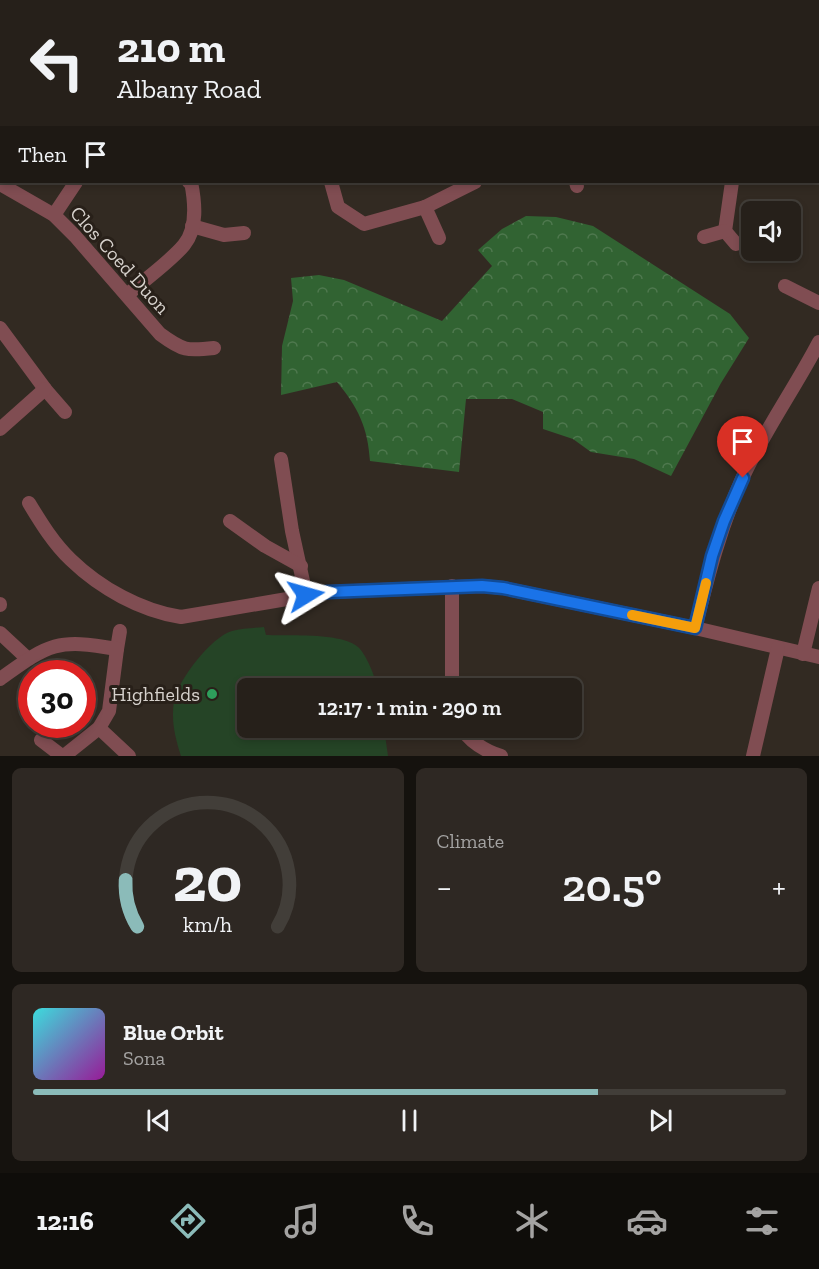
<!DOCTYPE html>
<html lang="en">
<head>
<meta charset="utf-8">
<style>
  :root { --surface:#26201a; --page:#2e2823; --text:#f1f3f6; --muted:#a4a3a2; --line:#423e39; --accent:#8bbbb9 }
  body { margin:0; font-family:"Zilla Slab",serif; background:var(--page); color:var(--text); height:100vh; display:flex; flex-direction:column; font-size:22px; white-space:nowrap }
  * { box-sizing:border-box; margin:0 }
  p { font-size:20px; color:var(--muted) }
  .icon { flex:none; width:33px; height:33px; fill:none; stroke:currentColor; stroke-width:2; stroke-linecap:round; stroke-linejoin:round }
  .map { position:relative; height:756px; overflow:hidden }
  .sheet { display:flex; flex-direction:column; gap:12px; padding:12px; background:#15120e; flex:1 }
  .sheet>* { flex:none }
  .hud { position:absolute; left:0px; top:0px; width:819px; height:183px; box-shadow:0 3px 9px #0003,0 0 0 2px var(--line); background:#26201a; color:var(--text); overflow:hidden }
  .buttons { position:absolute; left:741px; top:201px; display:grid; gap:12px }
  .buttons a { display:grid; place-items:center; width:60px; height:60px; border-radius:9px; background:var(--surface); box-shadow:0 3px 9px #0003,0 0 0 2px var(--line); font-size:30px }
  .speed { position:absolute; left:18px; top:660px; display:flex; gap:12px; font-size:30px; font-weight:700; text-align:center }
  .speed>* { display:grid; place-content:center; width:78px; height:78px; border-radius:50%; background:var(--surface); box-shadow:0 3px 9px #0003,0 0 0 2px var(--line); line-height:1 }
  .speed .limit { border:9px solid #d22; background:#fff; color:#111 }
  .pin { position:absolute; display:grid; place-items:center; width:51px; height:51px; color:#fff; margin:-62px -26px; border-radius:50% 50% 50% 0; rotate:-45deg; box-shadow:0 0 6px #0007 }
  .pin .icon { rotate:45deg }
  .me { position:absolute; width:66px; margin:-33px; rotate:82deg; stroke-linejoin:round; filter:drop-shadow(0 0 4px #0008) }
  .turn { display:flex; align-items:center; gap:21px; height:126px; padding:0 18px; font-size:27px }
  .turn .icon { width:78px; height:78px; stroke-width:2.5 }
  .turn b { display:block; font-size:42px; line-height:51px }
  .then { display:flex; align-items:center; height:57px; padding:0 18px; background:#0003; gap:12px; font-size:22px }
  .big { font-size:45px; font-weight:600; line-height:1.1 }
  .sheet .tile { flex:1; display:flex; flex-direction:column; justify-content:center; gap:9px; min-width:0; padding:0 21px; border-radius:9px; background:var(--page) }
  .sheet .dial { align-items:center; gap:0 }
  .dial svg { height:156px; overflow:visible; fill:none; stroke:var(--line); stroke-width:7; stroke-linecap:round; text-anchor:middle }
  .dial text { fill:var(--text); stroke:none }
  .song { display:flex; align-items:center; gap:18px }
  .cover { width:72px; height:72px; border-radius:9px; background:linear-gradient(135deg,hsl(180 70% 55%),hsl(300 70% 35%)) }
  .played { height:6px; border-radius:3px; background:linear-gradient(90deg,var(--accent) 75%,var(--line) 75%) }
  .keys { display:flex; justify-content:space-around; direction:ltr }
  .heat { display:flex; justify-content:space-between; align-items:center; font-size:33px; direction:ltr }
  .sheet .tiles { flex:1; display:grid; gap:12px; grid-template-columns:1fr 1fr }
  .tile:last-child { grid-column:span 2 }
  .trip { position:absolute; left:237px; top:678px; width:345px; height:60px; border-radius:9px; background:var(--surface); box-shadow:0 3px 9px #0003,0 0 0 2px var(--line); font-weight:600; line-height:60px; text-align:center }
  .tab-bar { display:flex; height:96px; justify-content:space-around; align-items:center; background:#0f0d0a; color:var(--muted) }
  .tab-bar .icon { width:42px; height:42px }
  .tab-bar .selected { color:var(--accent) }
  .tab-bar b { font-size:27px; color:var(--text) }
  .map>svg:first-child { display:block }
  .green { fill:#254426 }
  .forest { fill:url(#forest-crowns) }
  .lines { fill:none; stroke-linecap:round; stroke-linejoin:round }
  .street { stroke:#804d52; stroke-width:14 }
  .route-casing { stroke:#114b97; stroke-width:15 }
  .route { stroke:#1a73e8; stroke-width:10 }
  .slow { stroke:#f59e0b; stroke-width:10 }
  .leisure-dot { fill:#2e9e5b; stroke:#282019; stroke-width:2 }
  .labels { text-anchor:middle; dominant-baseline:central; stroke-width:6; stroke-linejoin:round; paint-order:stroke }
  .street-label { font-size:20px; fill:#d6d1cc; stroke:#282019 }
  .poi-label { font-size:20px; fill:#d6d1cc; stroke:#282019; text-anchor:end }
</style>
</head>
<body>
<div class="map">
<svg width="819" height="756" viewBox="0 0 819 756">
  <defs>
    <pattern id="forest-crowns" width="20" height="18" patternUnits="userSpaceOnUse" patternTransform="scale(1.5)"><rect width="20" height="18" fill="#316332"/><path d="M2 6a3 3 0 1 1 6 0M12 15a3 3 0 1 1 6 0" fill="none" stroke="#4e784e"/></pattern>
  </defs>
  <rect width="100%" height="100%" fill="#322a22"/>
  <!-- green -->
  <path class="green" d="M264 627 266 635C288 636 341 632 358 647 366 654 376 678 377 688H248V728H384L388 756H181C175 737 171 721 174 701 178 680 211 637 232 631 242 628 254 628 264 627Z"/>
  <!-- forest -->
  <path class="forest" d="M526 216 556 217 593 226 730 314 749 338 721 383 671 476 634 459 591 452 573 439 543 429V412L512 399H466L459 472 370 461C368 428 358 407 337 382L281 395 282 346 293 301 291 278 319 275 344 280 442 321 492 266 478 250 502 229Z"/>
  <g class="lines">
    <!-- street -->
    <g class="street">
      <polyline points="46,2 47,0"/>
      <polyline points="298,2 299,0"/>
      <polyline points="360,2 361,0"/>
      <polyline points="573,2 573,0"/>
      <polyline points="0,39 2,40"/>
      <polyline points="0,147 2,145"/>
      <polyline points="331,182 338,207 364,224 425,207 475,182"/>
      <polyline points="576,182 577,186"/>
      <polyline points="732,182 725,231 736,244"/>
      <path d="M0 184 54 215 75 236 160 334C183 351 187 351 214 348"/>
      <polyline points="425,207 439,238"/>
      <polyline points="54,215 76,182"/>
      <polyline points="192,226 224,235 244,233"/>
      <polyline points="704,237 725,231"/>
      <polyline points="785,286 819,303"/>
      <path d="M127 295C143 281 171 261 184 245 198 228 195 202 191 182H189"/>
      <polyline points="0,328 45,389 65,412"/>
      <polyline points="0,429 45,389"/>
      <polyline points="281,459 292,531 306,595"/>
      <path d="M29 503C41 523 54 544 71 560 100 588 141 611 181 617L328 592 482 586 503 588 695 628 819 657"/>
      <polyline points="230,521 265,546 301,566"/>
      <polyline points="0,605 0,604"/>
      <path d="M695 628C708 576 720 528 742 479 764 431 795 388 819 342"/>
      <polyline points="0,633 28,659"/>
      <polyline points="117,649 120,631"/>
      <polyline points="803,654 819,588"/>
      <path d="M0 679C49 644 56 638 117 649L109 711 99 728 64 756"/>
      <polyline points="452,688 452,586"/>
      <polyline points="99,728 129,756"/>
      <path d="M461 728C470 741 485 751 501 756"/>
      <polyline points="41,740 62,756"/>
      <polyline points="753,756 778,648"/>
    </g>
  </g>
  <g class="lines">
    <defs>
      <polyline id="route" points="306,595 328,592 482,586 503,588 695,628 712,556 724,521 743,478"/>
    </defs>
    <!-- route casing -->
    <use href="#route" class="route-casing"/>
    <!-- route -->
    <use href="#route" class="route"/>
    <!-- slow -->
    <polyline class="slow" points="632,615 695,628 706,583"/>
  </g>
  <!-- markers -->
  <circle class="leisure-dot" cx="212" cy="694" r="6"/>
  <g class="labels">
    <!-- street labels -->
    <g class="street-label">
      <text transform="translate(120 260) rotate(48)">Clos Coed Duon</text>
    </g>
    <!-- poi labels -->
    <g class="poi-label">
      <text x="200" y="694">Highfields</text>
    </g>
  </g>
</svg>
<div class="buttons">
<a><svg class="icon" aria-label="sound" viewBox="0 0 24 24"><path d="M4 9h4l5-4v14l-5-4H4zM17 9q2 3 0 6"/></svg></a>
</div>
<div class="speed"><div class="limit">30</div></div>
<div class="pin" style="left:743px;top:478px;background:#d93025"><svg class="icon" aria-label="arrive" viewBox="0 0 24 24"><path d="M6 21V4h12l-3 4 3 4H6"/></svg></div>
<svg class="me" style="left:306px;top:595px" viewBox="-20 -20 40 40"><path d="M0-17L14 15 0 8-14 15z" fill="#1a73e8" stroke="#fff" stroke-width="4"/></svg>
<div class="trip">12:17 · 1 min · 290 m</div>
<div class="hud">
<div class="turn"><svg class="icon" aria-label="left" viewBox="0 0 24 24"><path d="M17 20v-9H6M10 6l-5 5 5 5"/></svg><div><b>210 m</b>Albany Road</div></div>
<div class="then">Then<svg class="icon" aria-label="arrive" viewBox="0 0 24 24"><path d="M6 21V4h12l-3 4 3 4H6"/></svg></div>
</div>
</div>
<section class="sheet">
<div class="tiles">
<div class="tile dial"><svg viewBox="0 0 100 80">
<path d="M14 69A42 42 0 1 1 86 69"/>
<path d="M14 69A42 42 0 0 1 8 45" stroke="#8bbbb9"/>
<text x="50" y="56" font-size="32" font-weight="700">20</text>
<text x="50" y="72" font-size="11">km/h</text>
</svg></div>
<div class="tile"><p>Climate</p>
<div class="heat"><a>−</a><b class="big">20.5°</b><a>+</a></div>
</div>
<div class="tile">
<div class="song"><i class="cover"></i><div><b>Blue Orbit</b><p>Sona</p></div></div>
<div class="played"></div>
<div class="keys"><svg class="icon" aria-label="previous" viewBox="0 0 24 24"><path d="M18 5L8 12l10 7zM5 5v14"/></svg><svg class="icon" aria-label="pause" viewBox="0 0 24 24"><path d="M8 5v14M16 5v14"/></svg><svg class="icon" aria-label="next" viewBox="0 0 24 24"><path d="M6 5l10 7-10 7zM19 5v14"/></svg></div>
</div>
</div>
</section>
<nav class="tab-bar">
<b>12:16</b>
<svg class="icon selected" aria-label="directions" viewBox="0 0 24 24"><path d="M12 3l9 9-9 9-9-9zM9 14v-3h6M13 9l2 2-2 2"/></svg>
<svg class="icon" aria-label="music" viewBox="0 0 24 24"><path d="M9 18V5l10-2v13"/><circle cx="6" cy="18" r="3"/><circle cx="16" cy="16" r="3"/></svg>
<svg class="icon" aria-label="phone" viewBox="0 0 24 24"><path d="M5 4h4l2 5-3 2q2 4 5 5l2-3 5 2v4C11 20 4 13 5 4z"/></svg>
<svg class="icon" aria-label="climate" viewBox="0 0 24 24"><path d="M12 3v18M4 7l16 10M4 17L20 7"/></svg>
<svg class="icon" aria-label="car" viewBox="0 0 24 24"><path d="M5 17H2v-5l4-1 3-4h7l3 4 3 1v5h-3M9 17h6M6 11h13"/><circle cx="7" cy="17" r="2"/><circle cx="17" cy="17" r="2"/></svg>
<svg class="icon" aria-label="filters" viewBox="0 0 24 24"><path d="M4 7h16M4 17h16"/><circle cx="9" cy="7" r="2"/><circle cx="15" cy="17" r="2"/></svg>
</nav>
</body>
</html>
